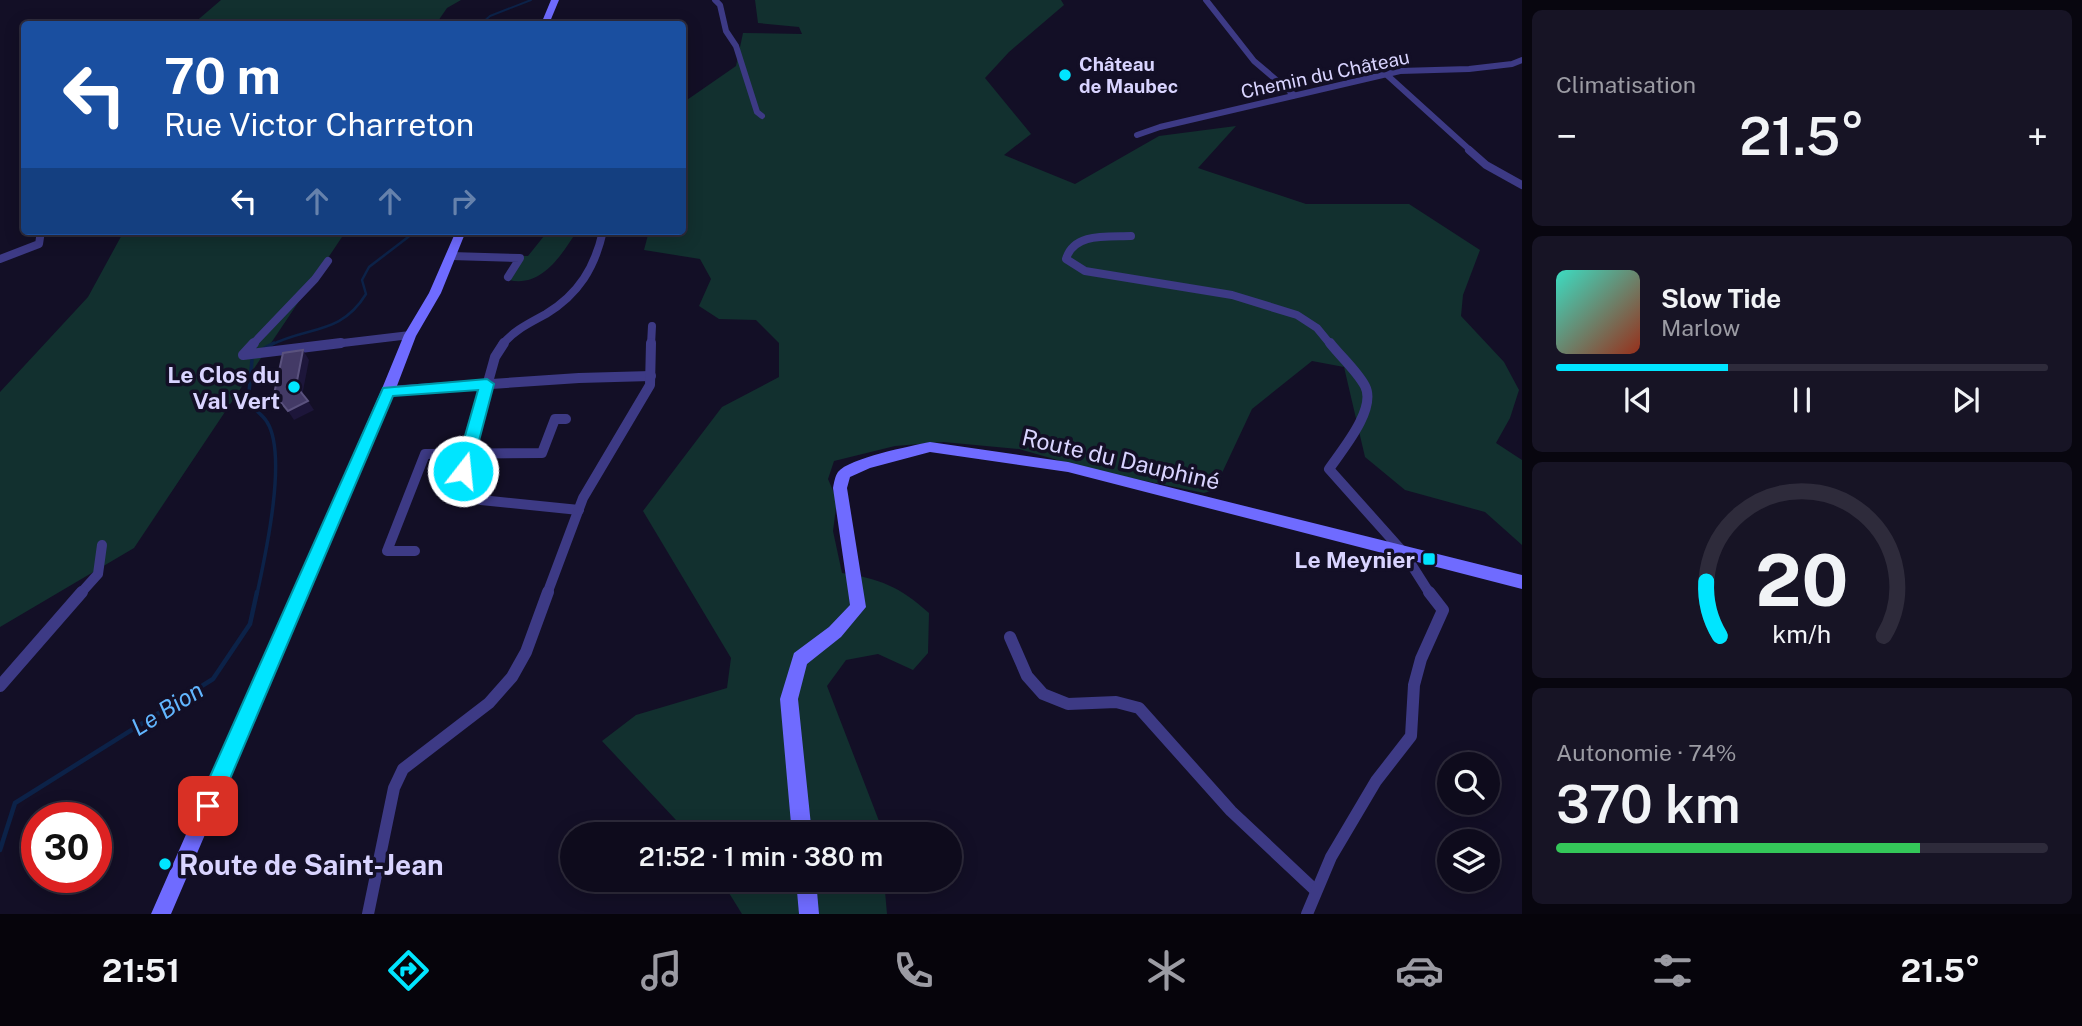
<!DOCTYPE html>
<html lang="fr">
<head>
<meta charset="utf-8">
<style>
  :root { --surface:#0e0b1c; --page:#171425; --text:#f1f3f6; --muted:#9b9ba3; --line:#2e2b3b; --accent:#00e5ff }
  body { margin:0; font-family:"Public Sans",sans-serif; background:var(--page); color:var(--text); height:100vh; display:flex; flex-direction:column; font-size:26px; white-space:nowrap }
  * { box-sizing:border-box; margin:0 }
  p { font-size:23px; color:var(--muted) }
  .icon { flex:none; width:38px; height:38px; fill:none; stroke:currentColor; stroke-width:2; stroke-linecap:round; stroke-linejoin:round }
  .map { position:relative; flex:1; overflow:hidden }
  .details { display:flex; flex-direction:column; gap:10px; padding:10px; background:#08060f; width:560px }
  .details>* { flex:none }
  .hud { position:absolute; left:21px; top:21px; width:665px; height:214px; border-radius:7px; box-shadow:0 4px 18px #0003,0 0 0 2px var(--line); background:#1a4fa0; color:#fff; overflow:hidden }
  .buttons { position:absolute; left:1437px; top:752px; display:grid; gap:14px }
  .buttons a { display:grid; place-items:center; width:63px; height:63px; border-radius:50%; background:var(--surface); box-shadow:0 4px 18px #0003,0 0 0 2px var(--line); font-size:35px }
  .speed { position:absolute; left:21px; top:802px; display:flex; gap:14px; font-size:35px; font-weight:700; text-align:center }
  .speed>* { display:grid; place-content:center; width:91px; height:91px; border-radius:50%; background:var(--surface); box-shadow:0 4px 18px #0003,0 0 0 2px var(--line); line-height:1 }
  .speed .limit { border:10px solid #d22; background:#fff; color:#111 }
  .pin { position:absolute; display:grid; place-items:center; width:60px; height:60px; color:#fff; margin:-30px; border-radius:14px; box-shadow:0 4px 10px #0006 }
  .me { position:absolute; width:77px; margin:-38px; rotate:16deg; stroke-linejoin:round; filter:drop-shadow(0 0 5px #0008) }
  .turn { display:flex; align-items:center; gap:24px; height:147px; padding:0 28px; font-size:32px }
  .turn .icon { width:91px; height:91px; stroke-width:2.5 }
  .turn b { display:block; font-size:49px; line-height:60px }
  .lanes { display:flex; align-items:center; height:66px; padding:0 28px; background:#0003; justify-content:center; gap:35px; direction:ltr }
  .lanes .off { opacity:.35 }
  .big { font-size:52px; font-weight:600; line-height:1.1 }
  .details .tile { flex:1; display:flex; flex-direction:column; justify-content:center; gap:10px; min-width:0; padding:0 24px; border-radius:10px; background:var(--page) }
  .details .dial { align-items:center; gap:0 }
  .dial svg { height:182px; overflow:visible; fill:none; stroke:var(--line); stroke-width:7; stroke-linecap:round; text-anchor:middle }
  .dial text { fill:var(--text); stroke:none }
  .song { display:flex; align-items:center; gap:21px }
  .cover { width:84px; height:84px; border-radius:10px; background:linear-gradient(135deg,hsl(170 70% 55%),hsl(10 70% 35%)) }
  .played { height:7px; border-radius:4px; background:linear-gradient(90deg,var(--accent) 35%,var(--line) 35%) }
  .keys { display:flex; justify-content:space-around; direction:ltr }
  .heat { display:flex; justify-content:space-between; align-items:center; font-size:38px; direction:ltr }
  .charge { height:10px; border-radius:5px; background:linear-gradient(90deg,#34c759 74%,var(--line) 0) }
  .trip { position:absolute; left:560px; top:822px; width:402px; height:70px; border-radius:35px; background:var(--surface); box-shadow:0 4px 18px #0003,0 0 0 2px var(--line); font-weight:600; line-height:70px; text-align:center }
  .menu { display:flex; height:112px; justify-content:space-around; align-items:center; background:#06040b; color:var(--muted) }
  .menu .icon { width:49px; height:49px }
  .menu .active { color:var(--accent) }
  .menu b { font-size:32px; color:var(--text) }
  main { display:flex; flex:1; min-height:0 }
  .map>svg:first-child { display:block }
  .green { fill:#12302f }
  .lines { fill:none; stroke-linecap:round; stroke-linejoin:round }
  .stream-far3 { stroke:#0c2248; stroke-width:2 }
  .stream-far2 { stroke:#0c2248; stroke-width:2.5 }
  .stream-far1 { stroke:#0c2248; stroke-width:3.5 }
  .stream { stroke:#0c2248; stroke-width:4.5 }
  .street-far3 { stroke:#3d3a85; stroke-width:6 }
  .street-far2 { stroke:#3d3a85; stroke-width:8 }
  .street-far1 { stroke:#3d3a85; stroke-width:10 }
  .street { stroke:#3d3a85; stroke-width:12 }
  .secondary { fill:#6f6bff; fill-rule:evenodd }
  .shaded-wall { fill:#1d163a }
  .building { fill:#433a66; stroke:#5a527e; stroke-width:2 }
  .route { fill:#00e5ff; stroke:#0095a6; stroke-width:2 }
  .poi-dot { fill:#00e5ff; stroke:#130f26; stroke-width:2.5 }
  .labels { text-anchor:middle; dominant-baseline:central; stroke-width:7; stroke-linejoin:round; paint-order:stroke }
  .far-poi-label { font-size:19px; font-weight:bold; fill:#d9d4ff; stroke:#130f26; text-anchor:start }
  .far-street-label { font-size:19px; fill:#d9d4ff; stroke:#130f26 }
  .poi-label { font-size:23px; font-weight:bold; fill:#d9d4ff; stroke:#130f26; text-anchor:end }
  .street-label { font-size:23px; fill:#d9d4ff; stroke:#130f26 }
  .water-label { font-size:24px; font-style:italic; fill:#62b6ff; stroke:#130f26 }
  .near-poi-label { font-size:28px; font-weight:bold; fill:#d9d4ff; stroke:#130f26; text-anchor:start }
</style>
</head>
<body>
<main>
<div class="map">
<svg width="1522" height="914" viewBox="0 0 1522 914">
  <rect width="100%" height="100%" fill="#130f26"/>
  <!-- green -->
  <g class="green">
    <polygon points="221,0 461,0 447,8 436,24 193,24"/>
    <path d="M755 0H1061L1064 5 1009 52 985 78 1031 134 1004 155 1075 184 1159 136 1236 126 1198 168 1306 204H1409L1480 250 1463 295 1461 316 1504 362 1519 390 1510 418 1496 443 1522 460V545L1485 512 1405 490 1365 457 1344 367 1312 361 1252 409 1214 490 1204 493 1092 470 1019 449 943 442 895 446 834 461 828 479 837 500 833 531 842 573C880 579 899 586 929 613L928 653 913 670 878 654 846 660 827 686 879 821 880 835H690L602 741 636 715 727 688 731 658 643 511 722 407 779 377V343L756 320 719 319 699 306 711 279 700 259 644 250 649 231H682L684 102 736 66 743 33 802 34 799 27 758 23Z"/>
    <polygon points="124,231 346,231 134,548 0,627 0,392 88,297"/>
    <path d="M548 231H577C562 254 542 288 509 280L523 256H528Z"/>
    <polygon points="721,880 884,880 887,914 742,914"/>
  </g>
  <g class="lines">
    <!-- stream-far3 -->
    <polyline class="stream-far3" points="481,24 490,16 531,0"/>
    <!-- stream-far2 -->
    <path class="stream-far2" d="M271 345C308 326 341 335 366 294L362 280 369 267 416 231"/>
    <!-- stream-far1 -->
    <g class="stream-far1">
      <polyline points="263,349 274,343"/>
      <path d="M252 360 248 403C254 409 263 415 267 422 288 455 265 557 257 594"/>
    </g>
    <!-- stream -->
    <polyline class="stream" points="0,850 15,803 213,679 250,624 257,592"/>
    <!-- street-far3 -->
    <g class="street-far3">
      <polyline points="715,0 720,5 726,31 736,46 757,112 762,116"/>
      <polyline points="1206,0 1254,61 1294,95"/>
      <polyline points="1387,75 1471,151"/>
      <polyline points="1137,135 1160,127 1400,71 1469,69 1512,64 1522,60"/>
    </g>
    <!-- street-far2 -->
    <g class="street-far2">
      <polyline points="1469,150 1486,165 1522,185"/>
      <path d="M1131 236C1108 237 1074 232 1066 259L1085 271 1232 295 1297 315 1317 328 1331 345"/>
      <polyline points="451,256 520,258 508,277"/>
      <polyline points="0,259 39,244 41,231"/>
      <polyline points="252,345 315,279 328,261"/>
      <polyline points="326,345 410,335"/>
      <path d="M502 345C514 330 530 323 546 314 579 294 595 267 603 231"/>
      <polyline points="651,345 652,326"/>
    </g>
    <!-- street-far1 -->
    <g class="street-far1">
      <polyline points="254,343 243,355 341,343"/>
      <polyline points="504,343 495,357 458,490 481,500 579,510"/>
      <path d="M1330 343C1341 357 1357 371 1365 386 1377 409 1342 450 1329 469L1404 553 1430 594"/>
      <polyline points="388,391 579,378 651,376"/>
      <polyline points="415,551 387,551 425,454 542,453 555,419 566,419"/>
      <polyline points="80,594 98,574 102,545"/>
      <polyline points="547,594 583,498 650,385 651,343"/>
    </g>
    <!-- street -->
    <g class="street">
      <polyline points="1010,637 1027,676 1043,694 1068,704 1116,702 1139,708 1231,811 1315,890"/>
      <polyline points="0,686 82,592"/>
      <polyline points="368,914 394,788 403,769 489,703 512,677 526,652 548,592"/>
      <polyline points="1307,914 1331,857 1376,781 1411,736 1414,685 1421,659 1443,610 1429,592"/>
    </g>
    <!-- secondary -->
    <g class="secondary">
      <polygon points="551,0 559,0 549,24 541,24"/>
      <polygon points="456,231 466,231 441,293 416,336 395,391 171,914 151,914 381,391 404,335 429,293"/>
      <path d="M930 442 1068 462 1522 575V589L1068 472 930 452 870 468 850 477 847 488 866 607 841 637 807 664 798 699 812 835H792L780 699 794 653 829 627 850 605 833 488C834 483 835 476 838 472 849 458 911 446 930 442Z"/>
      <polygon points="796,880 816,880 819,914 799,914"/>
    </g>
  </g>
  <!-- shaded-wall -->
  <g class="shaded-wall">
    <polygon points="303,350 309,360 302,396 296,386"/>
    <polygon points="308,401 314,410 294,420 288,411"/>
  </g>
  <!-- building -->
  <polygon class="building" points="303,350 296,386 308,401 288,411 274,394 283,353"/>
  <!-- route -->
  <polygon class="route" points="487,379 494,384 471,471 463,478 455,471 478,390 393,396 215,814 208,817 200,814 197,806 200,799 383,388"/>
  <!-- markers -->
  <g class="poi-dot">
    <circle cx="1065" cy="75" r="7"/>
    <circle cx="294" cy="387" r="7"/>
    <rect x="1422" y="552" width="14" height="14" rx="3.5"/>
    <circle cx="165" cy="864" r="7"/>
  </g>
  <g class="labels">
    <!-- far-poi labels -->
    <g class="far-poi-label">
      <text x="1079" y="64">Château<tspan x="1079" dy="22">de Maubec</tspan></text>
    </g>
    <!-- far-street labels -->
    <g class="far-street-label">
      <text transform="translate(1325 74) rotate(-12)">Chemin du Château</text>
    </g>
    <!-- poi labels -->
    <g class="poi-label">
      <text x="280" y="374">Le Clos du<tspan x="280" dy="26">Val Vert</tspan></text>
      <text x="1415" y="559">Le Meynier</text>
    </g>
    <!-- street labels -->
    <g class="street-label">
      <text transform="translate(1121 459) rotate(13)">Route du Dauphiné</text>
    </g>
    <!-- water labels -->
    <g class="water-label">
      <text transform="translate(167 708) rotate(-32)">Le Bion</text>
    </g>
    <!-- near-poi labels -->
    <g class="near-poi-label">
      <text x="179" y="864">Route de Saint-Jean</text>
    </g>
  </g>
</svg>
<div class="buttons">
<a><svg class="icon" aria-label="search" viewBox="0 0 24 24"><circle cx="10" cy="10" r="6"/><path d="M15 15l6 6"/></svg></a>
<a><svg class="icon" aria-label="layers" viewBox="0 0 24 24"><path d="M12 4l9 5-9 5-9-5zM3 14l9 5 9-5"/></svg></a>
</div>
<div class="speed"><div class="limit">30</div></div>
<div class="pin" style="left:208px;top:806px;background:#d93025"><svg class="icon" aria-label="arrive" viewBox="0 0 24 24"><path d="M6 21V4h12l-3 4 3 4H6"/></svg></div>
<svg class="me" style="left:463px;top:471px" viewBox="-20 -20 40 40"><circle r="17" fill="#00e5ff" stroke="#fff" stroke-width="3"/><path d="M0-11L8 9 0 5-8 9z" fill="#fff"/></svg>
<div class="trip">21:52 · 1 min · 380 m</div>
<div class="hud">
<div class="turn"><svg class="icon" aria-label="left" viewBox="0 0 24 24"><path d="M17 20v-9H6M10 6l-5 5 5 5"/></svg><div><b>70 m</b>Rue Victor Charreton</div></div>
<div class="lanes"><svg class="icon" aria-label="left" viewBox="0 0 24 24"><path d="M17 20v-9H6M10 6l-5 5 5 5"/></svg><svg class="icon off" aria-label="ahead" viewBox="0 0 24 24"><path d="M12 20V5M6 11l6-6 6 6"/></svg><svg class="icon off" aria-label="ahead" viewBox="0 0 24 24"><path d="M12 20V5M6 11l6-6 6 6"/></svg><svg class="icon off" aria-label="right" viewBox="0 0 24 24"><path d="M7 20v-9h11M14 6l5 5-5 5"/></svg></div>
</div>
</div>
<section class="details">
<div class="tile"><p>Climatisation</p>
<div class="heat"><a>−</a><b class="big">21.5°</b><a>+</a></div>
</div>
<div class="tile">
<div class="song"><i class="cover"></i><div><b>Slow Tide</b><p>Marlow</p></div></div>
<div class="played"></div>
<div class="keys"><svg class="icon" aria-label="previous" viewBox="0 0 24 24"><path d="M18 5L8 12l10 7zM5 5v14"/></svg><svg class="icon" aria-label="pause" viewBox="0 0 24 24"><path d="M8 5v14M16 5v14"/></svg><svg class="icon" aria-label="next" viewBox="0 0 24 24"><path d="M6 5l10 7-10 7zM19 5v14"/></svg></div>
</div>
<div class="tile dial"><svg viewBox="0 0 100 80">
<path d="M14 69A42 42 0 1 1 86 69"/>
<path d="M14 69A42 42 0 0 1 8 45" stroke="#00e5ff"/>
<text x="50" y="56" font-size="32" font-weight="700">20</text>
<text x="50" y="72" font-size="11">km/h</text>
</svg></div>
<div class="tile"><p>Autonomie · 74%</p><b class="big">370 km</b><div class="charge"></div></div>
</section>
</main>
<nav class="menu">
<b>21:51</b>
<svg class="icon active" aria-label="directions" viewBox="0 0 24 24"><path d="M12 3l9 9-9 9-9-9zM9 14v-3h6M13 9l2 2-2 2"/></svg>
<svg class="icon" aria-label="music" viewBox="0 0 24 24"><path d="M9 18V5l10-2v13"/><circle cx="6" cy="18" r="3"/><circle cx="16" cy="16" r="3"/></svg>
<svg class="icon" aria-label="phone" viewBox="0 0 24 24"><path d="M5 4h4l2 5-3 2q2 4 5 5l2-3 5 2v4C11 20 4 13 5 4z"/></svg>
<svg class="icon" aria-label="climate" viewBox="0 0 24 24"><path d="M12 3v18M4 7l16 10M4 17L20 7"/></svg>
<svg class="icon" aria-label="car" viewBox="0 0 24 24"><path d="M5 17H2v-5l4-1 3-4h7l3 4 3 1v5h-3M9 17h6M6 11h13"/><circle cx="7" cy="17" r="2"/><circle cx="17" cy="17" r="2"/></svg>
<svg class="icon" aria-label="filters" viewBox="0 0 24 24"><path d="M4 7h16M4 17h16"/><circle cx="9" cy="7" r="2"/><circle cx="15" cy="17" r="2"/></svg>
<b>21.5°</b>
</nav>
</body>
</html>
